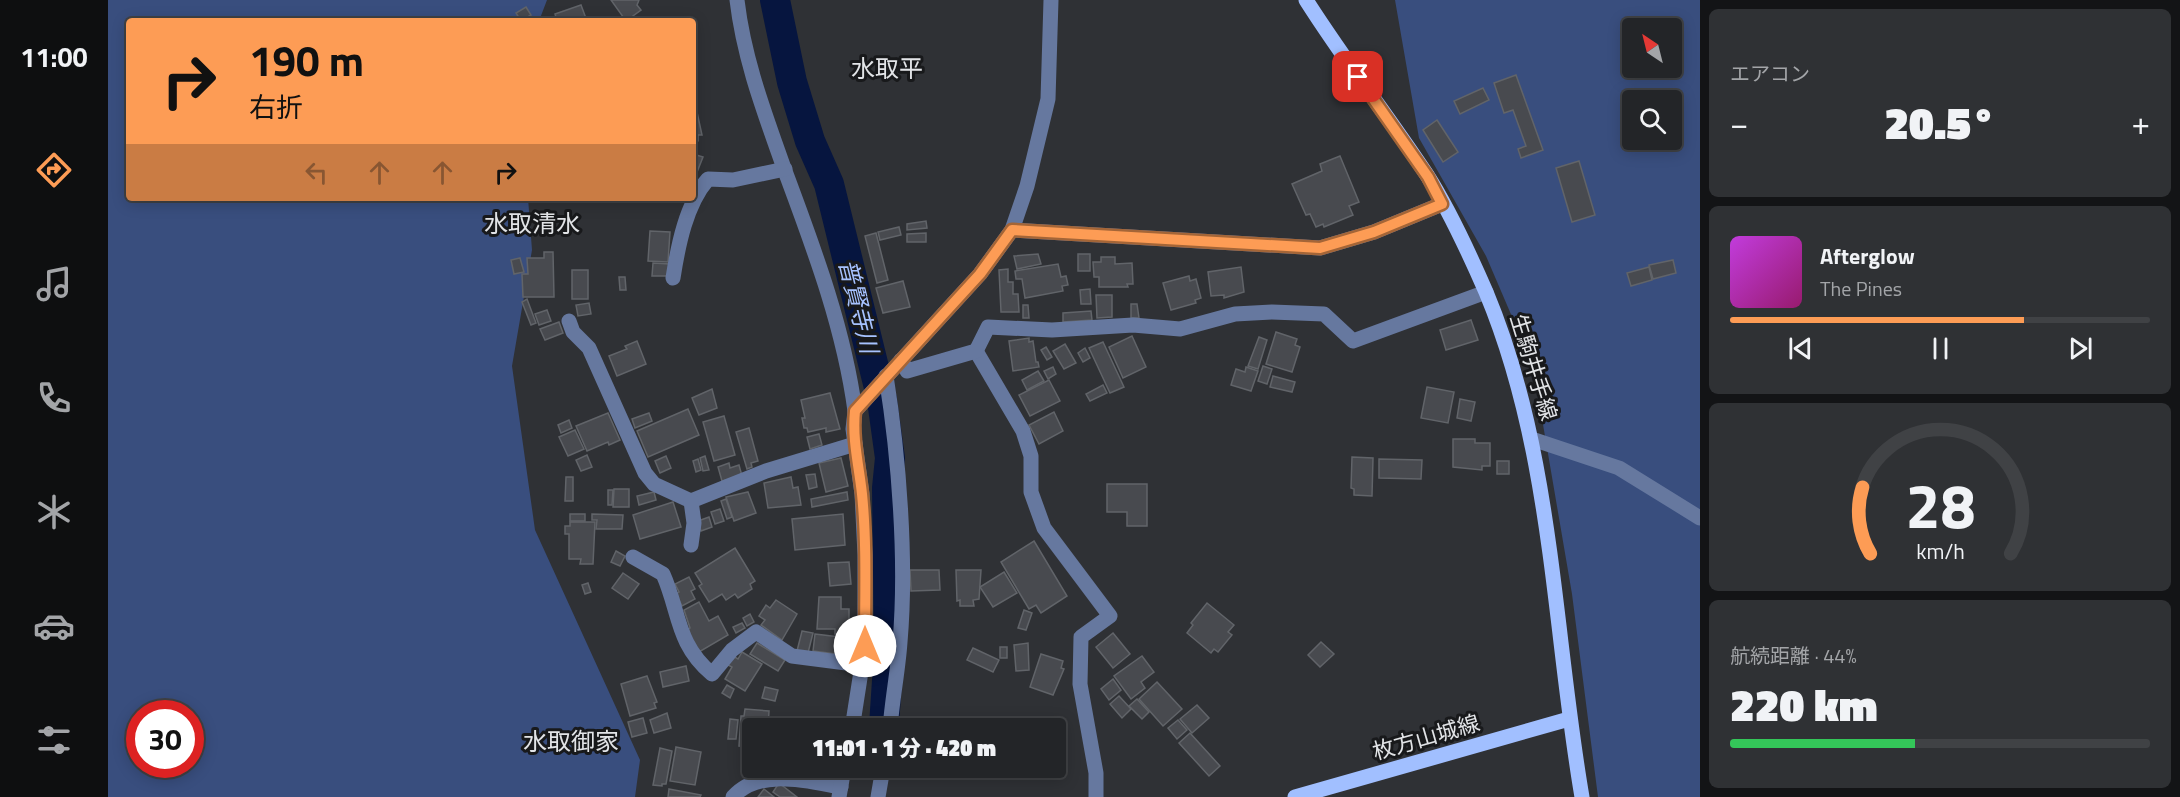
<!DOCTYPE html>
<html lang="ja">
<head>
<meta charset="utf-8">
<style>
  :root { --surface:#232528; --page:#2f3134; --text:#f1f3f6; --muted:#a3a5a8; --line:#404245; --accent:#fd9c55 }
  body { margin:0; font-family:"Titillium Web","Noto Sans JP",sans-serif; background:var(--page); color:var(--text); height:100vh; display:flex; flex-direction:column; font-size:22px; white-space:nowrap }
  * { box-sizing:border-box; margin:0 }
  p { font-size:20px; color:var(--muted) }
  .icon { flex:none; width:33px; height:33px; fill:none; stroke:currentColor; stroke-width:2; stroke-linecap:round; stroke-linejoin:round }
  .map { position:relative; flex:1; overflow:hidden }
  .drawer { display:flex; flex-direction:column; gap:9px; padding:9px; background:#131416; width:480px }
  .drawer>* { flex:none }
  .banner { position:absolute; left:18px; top:18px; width:570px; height:183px; border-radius:6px; box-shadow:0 3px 15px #0003,0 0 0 2px var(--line); background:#fd9c55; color:#111; overflow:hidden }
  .needle { width:39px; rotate:325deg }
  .controls { position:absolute; left:1514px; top:18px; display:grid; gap:12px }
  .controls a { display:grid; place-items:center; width:60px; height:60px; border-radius:6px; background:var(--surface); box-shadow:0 3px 15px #0003,0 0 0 2px var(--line); font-size:30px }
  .speed { position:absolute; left:18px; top:700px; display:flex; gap:12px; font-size:30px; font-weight:700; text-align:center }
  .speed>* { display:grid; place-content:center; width:78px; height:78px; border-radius:50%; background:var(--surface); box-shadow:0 3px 15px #0003,0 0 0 2px var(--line); line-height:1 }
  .speed .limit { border:9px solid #d22; background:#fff; color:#111 }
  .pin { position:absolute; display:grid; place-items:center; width:51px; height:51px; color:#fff; margin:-26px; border-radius:12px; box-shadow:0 3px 9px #0006 }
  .me { position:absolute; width:66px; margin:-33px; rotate:0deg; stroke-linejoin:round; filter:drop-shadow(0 0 4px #0008) }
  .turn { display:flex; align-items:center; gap:21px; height:126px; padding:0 24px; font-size:27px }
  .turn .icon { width:78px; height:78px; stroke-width:2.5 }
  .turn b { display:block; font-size:42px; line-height:51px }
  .lanes { display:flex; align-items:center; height:57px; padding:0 24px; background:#0003; justify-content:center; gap:30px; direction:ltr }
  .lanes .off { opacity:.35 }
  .big { font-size:45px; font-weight:800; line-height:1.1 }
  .drawer .widget { flex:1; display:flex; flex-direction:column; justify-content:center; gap:9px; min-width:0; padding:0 21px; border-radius:9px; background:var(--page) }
  .drawer .dial { align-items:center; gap:0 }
  .dial svg { height:156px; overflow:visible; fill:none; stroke:var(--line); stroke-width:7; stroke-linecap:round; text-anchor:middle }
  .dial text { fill:var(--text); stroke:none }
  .song { display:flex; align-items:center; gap:18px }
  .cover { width:72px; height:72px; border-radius:9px; background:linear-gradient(135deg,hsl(290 70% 55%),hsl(320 70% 35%)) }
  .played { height:6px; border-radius:3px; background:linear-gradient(90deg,var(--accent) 70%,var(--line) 70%) }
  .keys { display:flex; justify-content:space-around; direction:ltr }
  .heat { display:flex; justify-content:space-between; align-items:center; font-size:33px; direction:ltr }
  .charge { height:9px; border-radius:4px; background:linear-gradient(90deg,#34c759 44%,var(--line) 0) }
  .trip { position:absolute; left:634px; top:718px; width:324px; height:60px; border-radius:6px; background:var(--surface); box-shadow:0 3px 15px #0003,0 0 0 2px var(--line); font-weight:800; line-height:60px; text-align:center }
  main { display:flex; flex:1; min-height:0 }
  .dock { display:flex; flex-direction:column; width:108px; justify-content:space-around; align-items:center; background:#0e0f10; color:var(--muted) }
  .dock .icon { width:42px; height:42px }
  .dock .selected { color:var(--accent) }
  .dock b { font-size:27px; color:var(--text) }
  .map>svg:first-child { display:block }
  .green { fill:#394e7e; fill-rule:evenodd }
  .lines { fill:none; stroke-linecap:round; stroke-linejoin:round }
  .river { stroke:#06153f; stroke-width:30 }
  .building { fill:#484a4f; stroke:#616469; stroke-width:1.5 }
  .minor { stroke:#66789f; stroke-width:15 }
  .major { stroke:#a1bfff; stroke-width:15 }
  .route-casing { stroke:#a46537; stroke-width:15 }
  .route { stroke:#fd9c55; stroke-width:10 }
  .labels { text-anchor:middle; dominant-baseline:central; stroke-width:6; stroke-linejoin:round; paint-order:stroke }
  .street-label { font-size:22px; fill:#e2e4e7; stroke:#18191b }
  .neighbourhood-label { font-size:24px; fill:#e2e4e7; stroke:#18191b }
  .water-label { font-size:24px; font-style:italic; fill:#a6c2fe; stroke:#18191b }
</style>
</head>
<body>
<main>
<nav class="dock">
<b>11:00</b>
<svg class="icon selected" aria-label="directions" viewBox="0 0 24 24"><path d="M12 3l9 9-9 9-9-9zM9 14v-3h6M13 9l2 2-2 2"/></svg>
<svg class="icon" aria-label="music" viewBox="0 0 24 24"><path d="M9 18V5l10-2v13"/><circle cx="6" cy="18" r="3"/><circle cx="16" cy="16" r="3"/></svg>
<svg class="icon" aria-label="phone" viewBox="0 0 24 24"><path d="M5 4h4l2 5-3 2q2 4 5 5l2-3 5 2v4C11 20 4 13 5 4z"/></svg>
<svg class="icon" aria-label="climate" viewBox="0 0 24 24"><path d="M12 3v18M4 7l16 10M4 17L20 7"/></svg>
<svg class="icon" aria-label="car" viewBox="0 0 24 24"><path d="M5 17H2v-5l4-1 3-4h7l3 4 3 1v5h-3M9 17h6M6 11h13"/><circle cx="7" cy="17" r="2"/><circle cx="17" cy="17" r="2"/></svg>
<svg class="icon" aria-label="filters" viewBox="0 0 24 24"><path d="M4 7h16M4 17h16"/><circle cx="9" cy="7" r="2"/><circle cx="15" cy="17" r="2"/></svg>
</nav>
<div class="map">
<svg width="1592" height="797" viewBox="0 0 1592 797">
  <rect width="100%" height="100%" fill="#2f3135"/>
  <!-- green -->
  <g class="green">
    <path d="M0 0H439L431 21H21V198H420L424 250 404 366 427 530 532 760 527 797H0ZM32 714H82V765H32Z"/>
    <path d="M1287 0H1592V797H1490L1464 594 1431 401 1408 326 1378 256 1311 138ZM1524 28H1563V68H1524ZM1524 100H1563V140H1524Z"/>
  </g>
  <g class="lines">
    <!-- river -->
    <polyline class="river" points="667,0 684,82 702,141 721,184 774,400 782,458 779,488 781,650 776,726"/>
  </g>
  <!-- building -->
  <g class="building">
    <polygon points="503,0 531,0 529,5 533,10 518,21"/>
    <polygon points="473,5 479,21 449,21 447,14"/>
    <polygon points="418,7 423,15 413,21 408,13"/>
    <polygon points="1408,75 1435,150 1413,158 1410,149 1418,146 1405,110 1396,113 1386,83"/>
    <polygon points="1375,88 1381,100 1352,114 1346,101"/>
    <polygon points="585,103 587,103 594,135 590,135 590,141 585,142"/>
    <polygon points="1329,120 1350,152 1335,162 1315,130"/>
    <polygon points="585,154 595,157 589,172 585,171"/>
    <polygon points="1232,156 1251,202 1241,206 1245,215 1216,227 1215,224 1208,227 1202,214 1198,215 1184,184 1214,171 1212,164"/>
    <polygon points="1471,161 1487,215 1464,222 1448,168"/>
    <polygon points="818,221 819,228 799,230 799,224"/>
    <polygon points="791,227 793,235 772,240 770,232"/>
    <polygon points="542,231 562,232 560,262 540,261"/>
    <polygon points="768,233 780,280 769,283 757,236"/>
    <polygon points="818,233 818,242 799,242 799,234"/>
    <polygon points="436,252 445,252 446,297 415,297 414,274 420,274 419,258 436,258"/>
    <polygon points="930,254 933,264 909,269 906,256"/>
    <rect x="970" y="254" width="12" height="17"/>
    <polygon points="993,257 1007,257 1007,264 1024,263 1025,284 1019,284 1020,287 991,287 991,277 986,277 985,262 993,262"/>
    <polygon points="412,258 416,272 406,274 403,260"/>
    <polygon points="1565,260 1568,273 1545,279 1541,265"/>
    <polygon points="545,263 562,264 562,276 544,276"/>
    <polygon points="950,264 953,277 958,276 960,285 954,286 955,291 917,298 914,279 908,279 907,271"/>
    <polygon points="1133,267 1136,292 1116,298 1116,295 1103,296 1100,272"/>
    <polygon points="1541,267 1544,280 1523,286 1519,273"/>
    <polygon points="900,269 900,282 905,282 905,294 910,294 911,312 893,312 891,270"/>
    <rect x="464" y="270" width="16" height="29"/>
    <polygon points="1081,276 1082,281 1088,279 1093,298 1087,300 1088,303 1063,310 1055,283"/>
    <polygon points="511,277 517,277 518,290 512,290"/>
    <polygon points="795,281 802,307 775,313 768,288"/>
    <polygon points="982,289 983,304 973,304 972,290"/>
    <polygon points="988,295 1004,295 1004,317 989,318"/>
    <polygon points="419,299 428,323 423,325 414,302"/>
    <polygon points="481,303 483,314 470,316 468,305"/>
    <polygon points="1023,304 1029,304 1031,318 1023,318"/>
    <polygon points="915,305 920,305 921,318 915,318"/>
    <polygon points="439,310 443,321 431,325 427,314"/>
    <polygon points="983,311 984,320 955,322 955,313"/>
    <polygon points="1363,320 1370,340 1338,350 1332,330"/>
    <polygon points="451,322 455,333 437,340 432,329"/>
    <polygon points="1168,332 1189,339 1187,345 1192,347 1184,372 1158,364"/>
    <polygon points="1024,336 1038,367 1015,378 1001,347"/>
    <polygon points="1151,337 1159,340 1150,369 1140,366"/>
    <polygon points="921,338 921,342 925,341 928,362 930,362 931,367 905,371 901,341"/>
    <polygon points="529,341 538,364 509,376 501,356 519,349 517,346"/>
    <polygon points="995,342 1016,387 1002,393 981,348"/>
    <polygon points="957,344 968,363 956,369 945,351"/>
    <polygon points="938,347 944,357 939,360 933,350"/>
    <polygon points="977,348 982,358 975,362 970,353"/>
    <polygon points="1155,366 1164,369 1159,384 1150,381"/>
    <polygon points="945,367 948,374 940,379 936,371"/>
    <polygon points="1138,367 1150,371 1143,391 1123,385 1128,369 1137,372"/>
    <polygon points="930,371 936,381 919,390 914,380"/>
    <polygon points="1165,376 1187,382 1184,392 1162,387"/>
    <polygon points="941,380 952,401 922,416 911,395"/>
    <polygon points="995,385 999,393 982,401 978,394"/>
    <polygon points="1319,387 1346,392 1340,423 1313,418"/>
    <polygon points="604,389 609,408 591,415 584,398"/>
    <polygon points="722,393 732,429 718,432 718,428 700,432 699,428 696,428 694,418 697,418 693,400"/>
    <polygon points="1352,399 1367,402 1363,421 1349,418"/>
    <polygon points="580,409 591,435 540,457 529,431"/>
    <polygon points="946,412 955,431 931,444 921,425"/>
    <polygon points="500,413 512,440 501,445 500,442 479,451 468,426"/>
    <polygon points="541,413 544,421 527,428 524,419"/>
    <polygon points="616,416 627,455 606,461 595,422"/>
    <polygon points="461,420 464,428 453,433 450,425"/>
    <polygon points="641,428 650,461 643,463 644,467 639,469 628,432"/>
    <polygon points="467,430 476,449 460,456 451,437"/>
    <polygon points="711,434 714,445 702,449 699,437"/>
    <polygon points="1345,439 1367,439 1367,443 1382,443 1382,466 1374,466 1374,470 1345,467"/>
    <polygon points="479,455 484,467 473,471 468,460"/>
    <polygon points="558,456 563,468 552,473 547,461"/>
    <polygon points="597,456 601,470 595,471 592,458"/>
    <polygon points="1244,457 1265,458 1264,496 1246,495 1246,489 1243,488"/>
    <polygon points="733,458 740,486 718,492 711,463"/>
    <polygon points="590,459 593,470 588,472 585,461"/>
    <polygon points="1271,459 1314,460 1313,479 1271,478"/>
    <rect x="1389" y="461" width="12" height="13"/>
    <polygon points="621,463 622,468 631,465 634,476 614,481 610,467"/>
    <polygon points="707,474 709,487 701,489 698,475"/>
    <polygon points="458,477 465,477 465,501 457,501"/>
    <polygon points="683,477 685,488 690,487 693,505 660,508 656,483"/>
    <polygon points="999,484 1039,484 1039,526 1019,526 1019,512 999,512"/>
    <polygon points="506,489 521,489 521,507 505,507"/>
    <polygon points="500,490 505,490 504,505 500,505"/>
    <polygon points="546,492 548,500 531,505 529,496"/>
    <polygon points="640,492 648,513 626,521 618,497"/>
    <polygon points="739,492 740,500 704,507 703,499"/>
    <polygon points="618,499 624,517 619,519 613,501"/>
    <polygon points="565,502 573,527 532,539 525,515"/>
    <polygon points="612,509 616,521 607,524 603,512"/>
    <rect x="462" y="514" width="15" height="7"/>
    <polygon points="484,514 515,515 514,529 488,529 489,520 484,520"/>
    <polygon points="735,514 737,545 687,550 684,519"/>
    <polygon points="601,517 604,527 593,531 590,521"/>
    <polygon points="462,522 487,522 485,564 472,564 473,559 461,559 461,534 457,534 457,526 462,526"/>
    <polygon points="926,541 959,596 933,613 928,605 921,609 893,562"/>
    <polygon points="627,548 647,581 642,584 644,589 630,598 627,594 618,600 614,594 601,602 591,586 594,584 587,573"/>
    <polygon points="508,551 517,556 512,566 503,562"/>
    <polygon points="741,562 743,584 722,586 720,563"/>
    <polygon points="802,570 831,570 832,590 803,591"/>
    <polygon points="848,570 873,570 871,599 865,600 866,606 852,606 852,600 849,601"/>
    <polygon points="896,572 909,593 885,607 872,587"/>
    <polygon points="515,573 531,584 520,599 504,588"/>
    <polygon points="581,577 587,589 583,591 587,599 574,606 568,594 571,592 567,584"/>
    <polygon points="480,583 483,592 477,594 474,585"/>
    <polygon points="711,597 733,597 733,609 741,609 741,619 749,619 748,635 727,634 727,629 709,629"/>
    <polygon points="668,600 689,614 674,640 653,625 657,620 651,616 658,605 662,608"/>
    <polygon points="591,602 601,621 610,616 620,635 591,652 579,630 582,628 576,610"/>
    <polygon points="1099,603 1126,625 1120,632 1124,635 1110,652 1106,649 1103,653 1079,633 1085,625 1083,623"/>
    <polygon points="916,610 924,613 918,630 910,628"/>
    <polygon points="642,614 646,622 639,626 635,618"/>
    <polygon points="634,623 637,628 628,633 625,627"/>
    <polygon points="694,631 705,633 700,653 689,651"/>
    <polygon points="1005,633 1022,654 1005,668 988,647"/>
    <polygon points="707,634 748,639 744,656 705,651"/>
    <polygon points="1213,642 1226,654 1212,667 1200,655"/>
    <polygon points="649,643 677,660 670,671 642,654"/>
    <polygon points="920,643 921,670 908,671 906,645"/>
    <rect x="892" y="647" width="7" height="11"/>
    <polygon points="865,648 891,660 885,672 859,660"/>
    <polygon points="634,652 654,664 637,691 617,679 624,667 620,665 625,656 630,659"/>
    <polygon points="933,654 955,661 953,668 956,669 945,695 922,687"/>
    <polygon points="1034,656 1046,672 1033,682 1037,688 1023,699 1006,676"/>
    <polygon points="578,666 581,681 555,687 552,672"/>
    <polygon points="539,676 549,702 546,703 548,708 522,716 513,684"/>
    <polygon points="1005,679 1013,690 1001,700 993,689"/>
    <polygon points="1049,682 1074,709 1055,726 1031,699"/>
    <polygon points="619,685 626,689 622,698 614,693"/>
    <polygon points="657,687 670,690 667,701 654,698"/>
    <polygon points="1011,696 1023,709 1014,718 1002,704"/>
    <polygon points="1029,699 1041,712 1034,719 1021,706"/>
    <polygon points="1089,705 1101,718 1084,733 1072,719"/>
    <polygon points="637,709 661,711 660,729 645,729 645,747 631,746 633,716 636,716"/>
    <polygon points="559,713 563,728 546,733 542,720"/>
    <polygon points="682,717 719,724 718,729 676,729"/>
    <polygon points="535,718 539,733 524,737 520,722"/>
    <polygon points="622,719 630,720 628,739 620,739"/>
    <polygon points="1070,720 1079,730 1069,739 1060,728"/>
    <polygon points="1082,733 1112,766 1101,776 1071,743"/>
    <polygon points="568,747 593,752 587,785 562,781"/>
    <polygon points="552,748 564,751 558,784 554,784 554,786 545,785"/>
    <polygon points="650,768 688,768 688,770 655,772"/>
    <polygon points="671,783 689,797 672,797 665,792"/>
    <polygon points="561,789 593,795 592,797 560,797"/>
    <polygon points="656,789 666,797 650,797"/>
  </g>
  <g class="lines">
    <!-- minor -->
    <g class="minor">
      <path d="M629 0C636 60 657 114 677 171 706 249 736 328 747 411"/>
      <polyline points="904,230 1212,248 1266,232 1334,204"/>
      <path d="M565 278C570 246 578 204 600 179L625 180 677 169"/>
      <polyline points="461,321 465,332 481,348 537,473 546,484 583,501 658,471 747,444"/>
      <polyline points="868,351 915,431 923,456 923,492 936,528 1002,616 973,637 972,684 988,773 988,797"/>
      <polyline points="793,360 799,371 868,351 880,327 944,330 1025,325 1072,329 1127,314 1164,312 1216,314 1245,341 1378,292"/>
      <path d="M778 376C791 457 799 561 792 642 790 671 784 700 782 729"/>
      <polyline points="1424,439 1511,468 1592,518"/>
      <polyline points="583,545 586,523 583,501"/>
      <path d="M525 557 555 574C572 612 568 644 604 674L624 650 648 632 684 656 754 665"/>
      <polyline points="744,729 757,646 757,555 754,494 745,429 747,411 872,274 904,230 919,186 940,99 943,0"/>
      <path d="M625 797C650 768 699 781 733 787"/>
      <polyline points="731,797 736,768"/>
      <polyline points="770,797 775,768"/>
    </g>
    <!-- major -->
    <g class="major">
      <path d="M1198 0C1236 60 1280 116 1319 175 1342 211 1361 253 1378 292 1445 452 1445 628 1474 797"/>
      <polyline points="1187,797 1461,719"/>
    </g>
  </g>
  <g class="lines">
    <defs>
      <path id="route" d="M757 646C757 595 759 544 754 494 751 466 744 439 747 411L872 274 904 230 1212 248 1266 232 1334 204 1320 177 1250 77"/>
    </defs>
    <!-- route casing -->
    <use href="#route" class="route-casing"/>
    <!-- route -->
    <use href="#route" class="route"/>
  </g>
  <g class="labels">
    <!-- street labels -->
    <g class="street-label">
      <text transform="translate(1426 367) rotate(73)">生駒井手線</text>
      <text transform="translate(1318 737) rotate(-16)">枚方山城線</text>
    </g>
    <!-- neighbourhood labels -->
    <g class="neighbourhood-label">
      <text x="779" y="68">水取平</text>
      <text x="424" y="223">水取清水</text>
      <text x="463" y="741">水取御家</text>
    </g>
    <!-- water labels -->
    <g class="water-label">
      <text transform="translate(751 306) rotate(76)">普賢寺川</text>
    </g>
  </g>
</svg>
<div class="controls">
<a><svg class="needle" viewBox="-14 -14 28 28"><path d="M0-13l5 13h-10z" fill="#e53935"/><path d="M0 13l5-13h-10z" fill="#a3a5a8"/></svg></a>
<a><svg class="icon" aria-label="search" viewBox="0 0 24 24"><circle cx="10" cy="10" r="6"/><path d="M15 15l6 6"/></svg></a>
</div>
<div class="speed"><div class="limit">30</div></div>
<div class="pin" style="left:1250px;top:77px;background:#d93025"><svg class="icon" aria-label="arrive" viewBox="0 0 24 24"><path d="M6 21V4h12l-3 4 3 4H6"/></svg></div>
<svg class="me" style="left:757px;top:646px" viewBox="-20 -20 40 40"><circle r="19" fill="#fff"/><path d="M0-13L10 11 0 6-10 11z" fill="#fd9c55"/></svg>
<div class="trip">11:01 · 1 分 · 420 m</div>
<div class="banner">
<div class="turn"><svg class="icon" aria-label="right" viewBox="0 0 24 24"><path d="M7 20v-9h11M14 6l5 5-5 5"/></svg><div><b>190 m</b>右折</div></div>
<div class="lanes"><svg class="icon off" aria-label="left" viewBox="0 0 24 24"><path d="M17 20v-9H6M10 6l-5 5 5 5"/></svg><svg class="icon off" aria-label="ahead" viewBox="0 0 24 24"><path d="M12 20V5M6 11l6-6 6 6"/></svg><svg class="icon off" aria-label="ahead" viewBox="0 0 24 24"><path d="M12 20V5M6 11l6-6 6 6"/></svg><svg class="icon" aria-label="right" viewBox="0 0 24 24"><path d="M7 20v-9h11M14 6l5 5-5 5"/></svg></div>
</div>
</div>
<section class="drawer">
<div class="widget"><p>エアコン</p>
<div class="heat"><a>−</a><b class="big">20.5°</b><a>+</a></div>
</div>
<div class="widget">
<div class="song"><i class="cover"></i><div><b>Afterglow</b><p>The Pines</p></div></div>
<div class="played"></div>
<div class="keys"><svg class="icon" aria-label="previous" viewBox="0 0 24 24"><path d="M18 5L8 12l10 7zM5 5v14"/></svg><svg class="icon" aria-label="pause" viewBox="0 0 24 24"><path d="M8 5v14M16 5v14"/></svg><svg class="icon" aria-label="next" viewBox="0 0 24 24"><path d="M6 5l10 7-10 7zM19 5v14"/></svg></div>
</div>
<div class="widget dial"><svg viewBox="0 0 100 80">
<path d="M14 69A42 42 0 1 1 86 69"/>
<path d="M14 69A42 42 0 0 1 10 35" stroke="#fd9c55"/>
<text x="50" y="56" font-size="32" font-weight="700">28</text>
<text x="50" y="72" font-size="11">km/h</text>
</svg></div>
<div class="widget"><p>航続距離 · 44%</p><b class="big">220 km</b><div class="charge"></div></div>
</section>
</main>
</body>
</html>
